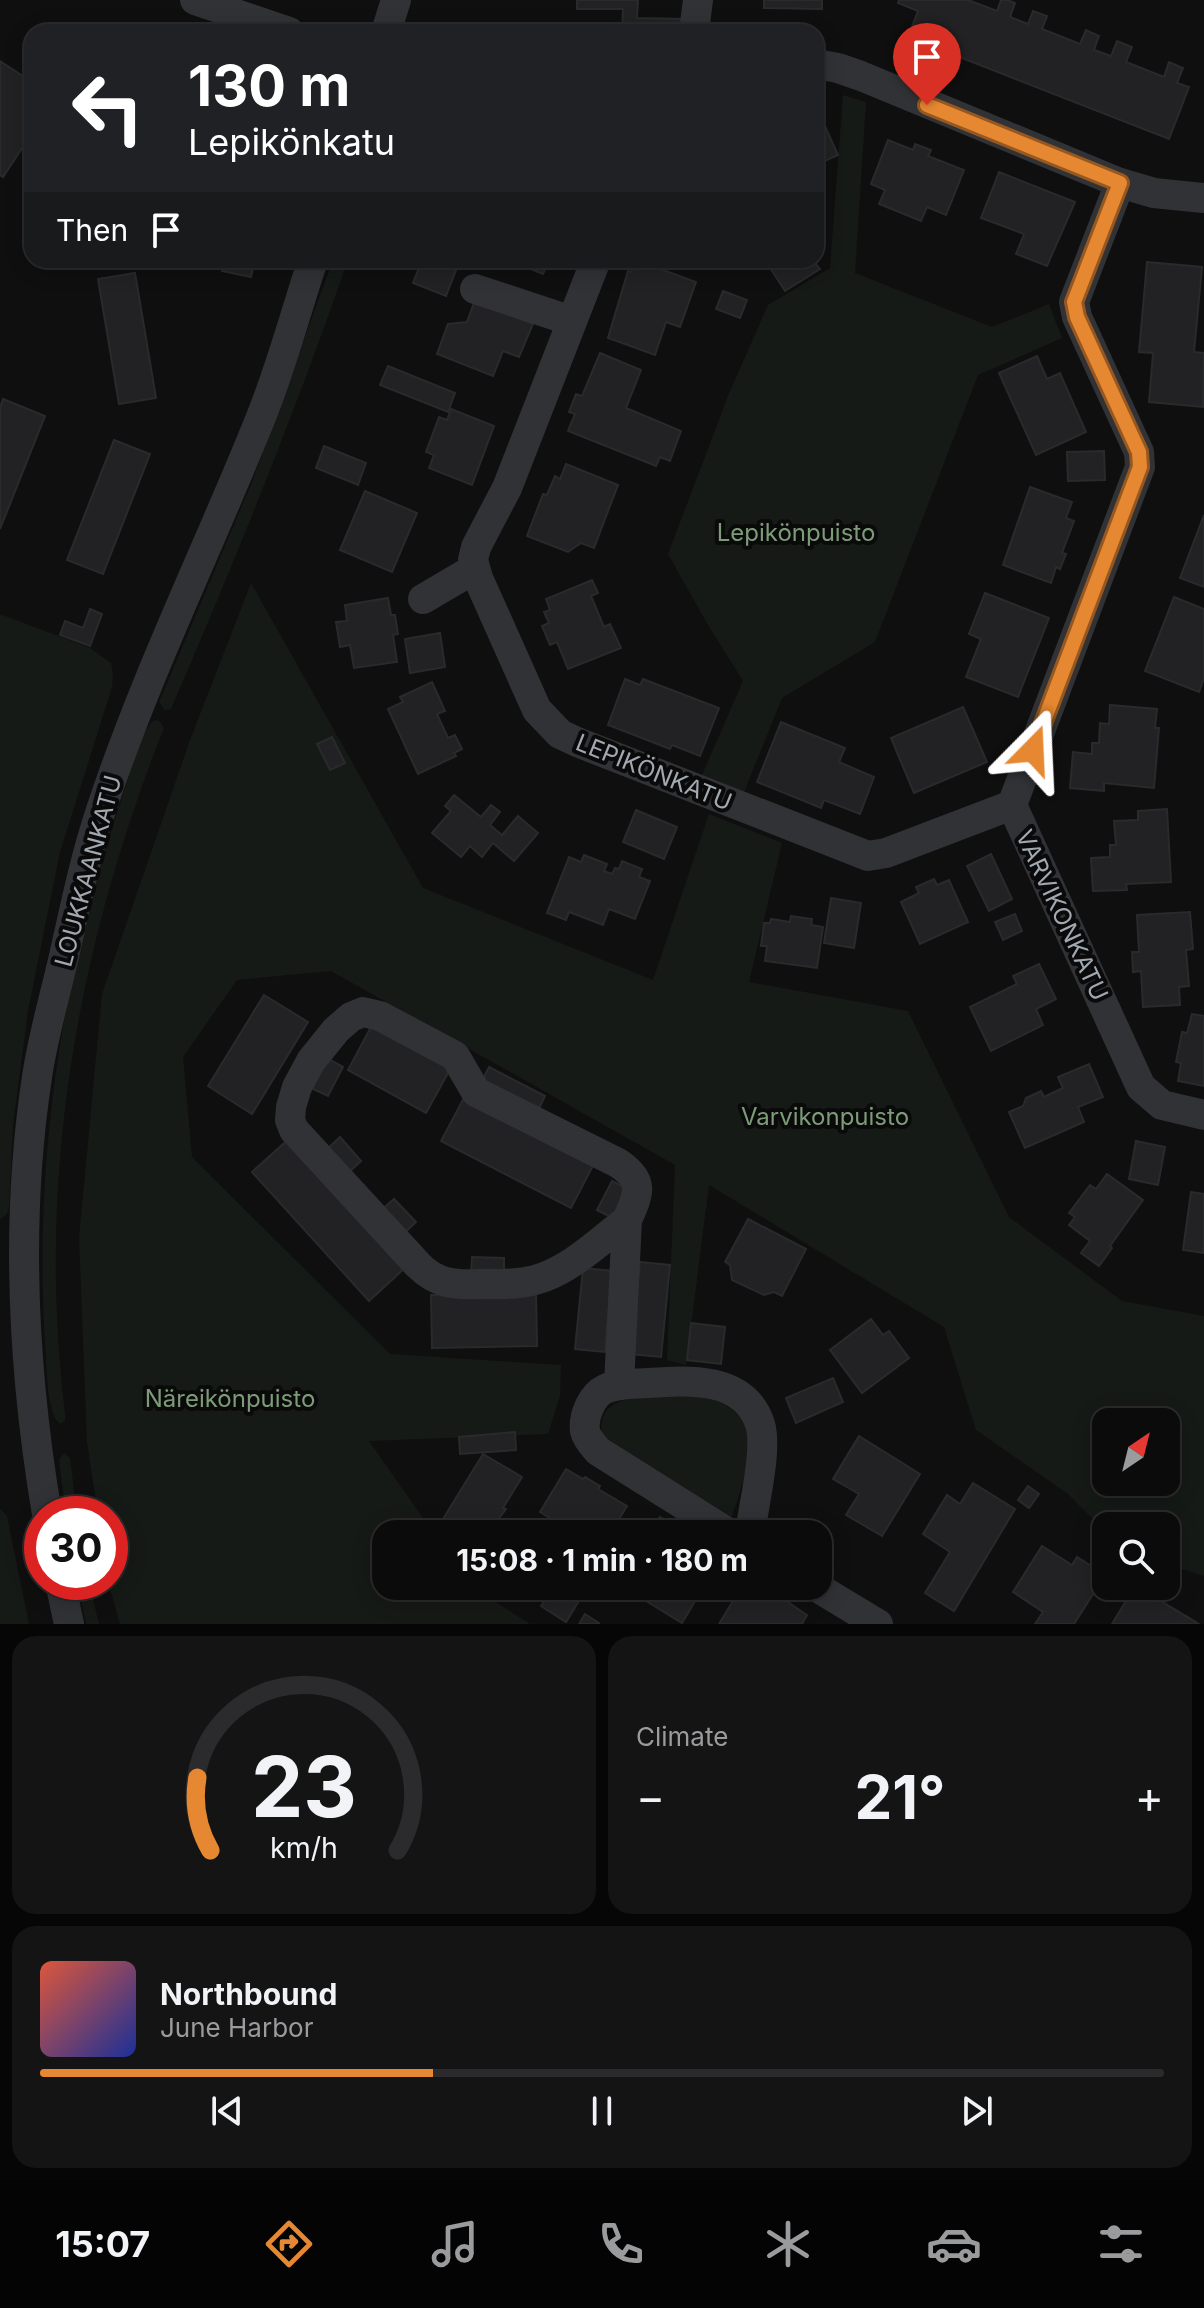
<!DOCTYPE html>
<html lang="en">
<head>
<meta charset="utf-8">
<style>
  :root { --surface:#0b0b0c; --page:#141415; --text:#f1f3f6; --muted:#9a9b9d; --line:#2b2b2d; --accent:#e68831 }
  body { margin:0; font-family:Inter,sans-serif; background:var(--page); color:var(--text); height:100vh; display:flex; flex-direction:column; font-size:30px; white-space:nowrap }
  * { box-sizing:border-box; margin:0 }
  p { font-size:26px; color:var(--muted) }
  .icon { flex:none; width:44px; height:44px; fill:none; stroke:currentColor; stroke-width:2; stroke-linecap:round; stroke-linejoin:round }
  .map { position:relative; height:1624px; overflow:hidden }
  .drawer { display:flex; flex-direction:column; gap:12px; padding:12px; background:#060607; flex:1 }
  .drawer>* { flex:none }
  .top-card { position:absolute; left:24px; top:24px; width:800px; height:244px; border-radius:24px; box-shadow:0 4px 20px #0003,0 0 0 2px var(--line); background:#202124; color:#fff; overflow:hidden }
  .needle { width:52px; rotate:35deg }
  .tools { position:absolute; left:1092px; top:1408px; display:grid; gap:16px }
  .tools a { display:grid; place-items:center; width:88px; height:88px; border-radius:16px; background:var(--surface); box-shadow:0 4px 20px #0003,0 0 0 2px var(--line); font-size:40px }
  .speed { position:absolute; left:24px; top:1496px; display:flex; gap:16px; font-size:40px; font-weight:700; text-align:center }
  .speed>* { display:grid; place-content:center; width:104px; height:104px; border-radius:50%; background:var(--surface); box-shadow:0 4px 20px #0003,0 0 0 2px var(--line); line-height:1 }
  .speed .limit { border:12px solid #d22; background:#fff; color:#111 }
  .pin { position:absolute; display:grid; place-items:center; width:68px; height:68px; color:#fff; margin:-82px -34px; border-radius:50% 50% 50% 0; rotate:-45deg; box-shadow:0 0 8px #0007 }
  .pin .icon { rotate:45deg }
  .me { position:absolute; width:88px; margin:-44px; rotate:21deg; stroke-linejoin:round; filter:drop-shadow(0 0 6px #0008) }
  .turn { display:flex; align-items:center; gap:28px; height:168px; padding:0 32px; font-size:36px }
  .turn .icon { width:104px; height:104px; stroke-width:2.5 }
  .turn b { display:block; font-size:56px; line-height:68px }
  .then { display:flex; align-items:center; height:76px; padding:0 32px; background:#0003; gap:16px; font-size:30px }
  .big { font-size:60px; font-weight:700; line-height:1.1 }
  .drawer .card { flex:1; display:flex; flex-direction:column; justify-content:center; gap:12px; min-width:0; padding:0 28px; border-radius:24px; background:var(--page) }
  .drawer .dial { align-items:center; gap:0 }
  .dial svg { height:208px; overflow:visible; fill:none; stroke:var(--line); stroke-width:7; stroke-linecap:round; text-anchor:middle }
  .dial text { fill:var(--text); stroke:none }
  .song { display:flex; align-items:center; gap:24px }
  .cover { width:96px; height:96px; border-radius:12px; background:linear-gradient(135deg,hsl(10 70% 55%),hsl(230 70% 35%)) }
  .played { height:8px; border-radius:4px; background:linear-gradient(90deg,var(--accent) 35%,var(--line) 35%) }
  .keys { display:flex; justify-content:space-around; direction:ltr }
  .heat { display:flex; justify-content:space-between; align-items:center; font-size:44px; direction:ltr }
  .drawer .tiles { flex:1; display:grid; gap:12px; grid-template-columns:1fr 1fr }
  .card:last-child { grid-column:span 2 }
  .trip { position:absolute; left:372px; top:1520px; width:460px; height:80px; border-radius:24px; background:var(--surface); box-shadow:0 4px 20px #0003,0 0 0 2px var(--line); font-weight:700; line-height:80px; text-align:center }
  .tab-bar { display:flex; height:128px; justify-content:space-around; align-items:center; background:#040405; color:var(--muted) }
  .tab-bar .icon { width:56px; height:56px }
  .tab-bar .active { color:var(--accent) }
  .tab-bar b { font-size:36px; color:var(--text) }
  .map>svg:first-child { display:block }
  .green { fill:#161a16; fill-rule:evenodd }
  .building { fill:#222224; stroke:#292a2c; stroke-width:2 }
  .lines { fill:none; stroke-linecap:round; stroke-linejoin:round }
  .minor { stroke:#303235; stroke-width:30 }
  .route-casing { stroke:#965820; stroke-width:20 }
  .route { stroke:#e68831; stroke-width:14 }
  .labels { text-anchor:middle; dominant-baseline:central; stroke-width:8; stroke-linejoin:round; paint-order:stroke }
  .park-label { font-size:24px; fill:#7d9b78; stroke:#0a0a0b }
  .street-label { font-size:24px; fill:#a1a8b0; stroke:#0a0a0b }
</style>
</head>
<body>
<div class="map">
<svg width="1204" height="1624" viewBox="0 0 1204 1624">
  <rect width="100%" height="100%" fill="#0f0f10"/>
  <!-- green -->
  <g class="green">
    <polygon points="843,95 866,102 855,273 992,327 1049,304 1062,338 978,375 875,642 782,698 744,792 701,777 743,681 705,620 668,554 728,396 768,305 830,268"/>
    <path d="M333 260H348C295 413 235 561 171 709L165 710 159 702 252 482Z"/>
    <path d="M251 583 423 888 653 980 709 814 782 843 749 982 908 1011 1009 1217 1122 1301 1204 1316V1576L1166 1564V1526H1106V1532L1068 1494 976 1430 944 1327 709 1185 686 1365 667 1360 675 1165 331 971 237 980 183 1057 192 1157 390 1354 561 1365 560 1396 548 1434 369 1441 434 1534H386V1586H470L530 1624H120L108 1582H110V1514H98L87 1442 79 1238 102 994 190 740ZM1106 1422H1166V1482H1106Z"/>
    <polygon points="0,614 90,648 111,663 113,674 112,687 60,852 28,1011 13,1125 9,1207 7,1214 0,1219"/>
    <path d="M154 720 159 721 164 728C77 946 36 1179 65 1413V1420L61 1424C47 1417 47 1371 46 1356 32 1168 61 975 122 798 129 778 139 733 154 720Z"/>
    <path d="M691 1393C771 1409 750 1459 732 1517L603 1438C590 1389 659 1396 691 1393Z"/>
    <polygon points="64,1453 70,1458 77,1514 66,1514 59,1460"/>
    <polygon points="0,1509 7,1516 29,1624 0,1624"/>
    <polygon points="77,1582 89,1582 99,1624 86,1624"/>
  </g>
  <!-- building -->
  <g class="building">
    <polygon points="577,0 638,0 637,18 683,19 683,32 622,32 623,9 577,9"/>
    <polygon points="764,0 822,0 822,9 764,8"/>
    <polygon points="899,0 968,0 997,11 1001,0 1007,0 1015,3 1010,17 1028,24 1033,11 1047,16 1042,29 1080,44 1086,30 1099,36 1094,50 1111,56 1117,41 1132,47 1126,62 1164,77 1169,62 1183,68 1177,83 1189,87 1169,139 908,37 918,11 898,3"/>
    <polygon points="0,61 32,82 32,133 3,177 0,175"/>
    <polygon points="816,106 838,155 816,165"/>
    <polygon points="888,140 913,150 915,144 931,150 928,156 964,170 946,215 927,207 921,221 879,204 885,190 871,184"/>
    <polygon points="999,172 1075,202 1047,266 1016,254 1024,234 981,218"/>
    <polygon points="225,260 255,260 251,277 222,271"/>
    <polygon points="422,260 446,260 458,265 446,296 413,283"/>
    <polygon points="508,260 549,260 543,274"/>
    <polygon points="636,260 696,282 680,327 666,322 655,355 608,338 628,271 631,272"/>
    <polygon points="765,260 813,260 820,269 785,291"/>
    <polygon points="1147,262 1202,267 1194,352 1204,353 1203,407 1149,402 1153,353 1139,352"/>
    <polygon points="135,273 156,398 119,404 98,279"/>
    <polygon points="723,291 747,300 740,318 716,309"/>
    <polygon points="475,300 533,324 519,357 503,351 493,376 437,354 448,324 467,322"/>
    <polygon points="600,353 641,370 626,408 681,431 670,461 660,457 656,466 568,431 575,414 569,412 576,394 582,396"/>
    <polygon points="1037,356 1047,379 1060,373 1086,432 1036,455 999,373"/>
    <polygon points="388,366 455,393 448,412 380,385"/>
    <polygon points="3,399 45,416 0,529 0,408"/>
    <polygon points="451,409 494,426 472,485 429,468 434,455 426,452 439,417 447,420"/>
    <polygon points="114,440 150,454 103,574 67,560"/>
    <polygon points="324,446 366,463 358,485 316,468"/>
    <polygon points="1104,451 1105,480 1068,481 1067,452"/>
    <polygon points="566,464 618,485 594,548 581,543 568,552 527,536 543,494 547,495 555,476 560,479"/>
    <polygon points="1030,487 1072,502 1066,518 1074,521 1062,553 1066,554 1060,569 1056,567 1051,583 1003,565"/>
    <polygon points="365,491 417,513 392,572 340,550"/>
    <polygon points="1204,515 1204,587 1180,578"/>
    <polygon points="592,580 598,593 591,596 604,627 610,624 621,648 568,669 557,642 550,645 542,626 549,623 544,612 550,610 546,599"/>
    <polygon points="985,593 1049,618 1018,697 966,677 981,639 969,634"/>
    <polygon points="1174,597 1204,609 1204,678 1199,692 1145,671"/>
    <polygon points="388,598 391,615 395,615 398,634 393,635 397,662 354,668 350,645 340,647 336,622 347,621 345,605"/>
    <polygon points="90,609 102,614 90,646 60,635 65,621 83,628"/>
    <polygon points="440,633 445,667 410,673 405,639"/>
    <polygon points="625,679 640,685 643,679 719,708 700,756 672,745 670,749 608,725"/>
    <polygon points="432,682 445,711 437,714 448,738 455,735 462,749 454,753 456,756 418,774 388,709 403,702 400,697"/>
    <polygon points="1110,705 1157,709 1155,728 1159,728 1154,788 1104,783 1104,791 1070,788 1073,752 1092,754 1092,743 1099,743 1100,723 1109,724"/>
    <polygon points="963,707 987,762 914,793 891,738"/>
    <polygon points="781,722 845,748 839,762 874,777 860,814 824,800 821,808 757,782"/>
    <polygon points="332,737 345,763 330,770 317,744"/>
    <polygon points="454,795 481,817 491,805 500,812 490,825 502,835 518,816 538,833 514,861 493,843 482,857 470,846 461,857 432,833 451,811 445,806"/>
    <polygon points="1167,809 1171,882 1126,884 1127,890 1093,891 1091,858 1110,857 1110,845 1116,845 1114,821 1138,820 1138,811"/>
    <polygon points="636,810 677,827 664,859 623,842"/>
    <polygon points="991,854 1012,899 989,911 967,866"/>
    <polygon points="584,855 607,864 604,871 612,874 615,868 619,869 622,861 642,869 639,877 650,881 635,919 609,909 603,925 569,912 566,920 547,913 569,857 581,862"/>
    <polygon points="934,879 937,885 949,880 968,922 920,944 901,902 919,893 916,887"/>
    <polygon points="831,898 861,903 854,948 824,943"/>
    <polygon points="1190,912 1193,949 1186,950 1189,986 1179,987 1180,1005 1143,1007 1141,971 1133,972 1132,952 1139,952 1137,915"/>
    <polygon points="1015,914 1022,931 1003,940 995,922"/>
    <polygon points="791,916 812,919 811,925 823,927 817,968 765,961 767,946 761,946 764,923 770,923 771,919 790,922"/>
    <polygon points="1039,964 1056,999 1036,1009 1043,1025 991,1051 970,1007 1017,984 1013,976"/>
    <polygon points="264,995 308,1022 252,1114 208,1086"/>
    <polygon points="1192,1014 1204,1016 1204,1086 1178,1081 1181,1063 1176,1062 1182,1032 1187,1033"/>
    <polygon points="373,1023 452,1066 426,1113 348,1070"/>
    <polygon points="327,1058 343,1067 328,1096 311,1088"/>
    <polygon points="1089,1064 1103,1097 1078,1107 1084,1122 1025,1148 1009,1112 1023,1106 1026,1098 1041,1091 1044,1097 1063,1088 1058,1077"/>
    <polygon points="489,1067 545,1096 536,1115 480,1085"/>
    <polygon points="466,1094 596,1160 571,1208 441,1141"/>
    <polygon points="291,1137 407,1266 369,1301 252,1172"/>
    <polygon points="340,1137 361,1161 347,1174 326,1150"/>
    <polygon points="1136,1141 1165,1147 1158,1185 1129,1179"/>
    <polygon points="1107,1174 1143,1200 1110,1246 1112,1248 1099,1266 1081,1253 1090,1241 1069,1225 1075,1217 1069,1213 1090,1185 1096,1189"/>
    <polygon points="612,1181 629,1190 614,1219 597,1210"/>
    <polygon points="1191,1192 1204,1194 1204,1253 1183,1250"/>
    <polygon points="394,1199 416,1222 401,1236 379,1212"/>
    <polygon points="748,1219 806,1249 782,1296 774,1292 764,1295 732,1280 730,1265 725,1262"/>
    <polygon points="472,1257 504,1258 504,1276 471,1275"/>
    <polygon points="640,1262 670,1265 661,1357 631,1354"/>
    <polygon points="583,1268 612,1271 605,1352 575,1349"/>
    <polygon points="536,1293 537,1346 432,1348 431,1295"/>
    <polygon points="871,1319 883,1335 889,1331 909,1358 862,1393 830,1350"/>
    <polygon points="691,1323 725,1327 721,1364 687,1360"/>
    <polygon points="833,1378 843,1402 796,1423 786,1398"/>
    <polygon points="515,1432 516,1450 460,1454 459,1437"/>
    <polygon points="859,1436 920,1474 882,1536 846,1515 859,1494 833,1479"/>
    <polygon points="483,1454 522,1477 503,1508 506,1509 487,1534 438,1534 435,1532"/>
    <polygon points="566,1469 583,1479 585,1477 600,1486 598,1489 627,1506 610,1534 576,1534 540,1512"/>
    <polygon points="973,1483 1015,1509 954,1611 925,1593 950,1552 923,1534 947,1495 960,1504"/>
    <polygon points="1028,1486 1039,1494 1029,1508 1018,1500"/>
    <polygon points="660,1517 687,1534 650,1534"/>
    <polygon points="1042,1546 1072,1565 1077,1557 1096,1569 1091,1577 1100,1583 1074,1624 1035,1624 1043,1612 1013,1592"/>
    <polygon points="554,1586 588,1586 566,1622 541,1606"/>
    <polygon points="637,1586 704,1586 682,1623 633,1593"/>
    <polygon points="742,1586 764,1586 807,1615 802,1624 719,1624"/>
    <polygon points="1135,1586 1136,1586 1199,1624 1112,1624"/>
    <polygon points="585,1614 599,1623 599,1624 579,1624"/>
  </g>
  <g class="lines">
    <!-- minor -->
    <g class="minor">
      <polyline points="195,0 289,32"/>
      <polyline points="386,32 396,0"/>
      <polyline points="694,32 698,0"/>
      <polyline points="816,64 838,68 861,76 1120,183 1154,193 1204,198"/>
      <polyline points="1120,183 1074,302 1077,317 1139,452 1140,467 1012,805 1141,1087 1162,1105 1204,1115"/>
      <polyline points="596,260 507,488 476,547 473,560 478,578 537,710 560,734 577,742 868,856 886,853 1012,805"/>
      <polyline points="475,289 572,321"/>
      <polyline points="423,599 474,569"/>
      <path d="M619 1385 627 1220C639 1193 645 1181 618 1163L476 1092 455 1056 380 1016 363 1012 351 1017 336 1030 311 1061 297 1087 291 1107 290 1120 294 1130 418 1265C437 1284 454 1285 479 1284 498 1284 517 1285 535 1280 569 1271 600 1241 627 1220"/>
      <path d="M47 1514C23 1371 15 1221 37 1077 43 1036 55 996 64 956 75 907 85 858 101 810 145 677 207 551 259 422 281 369 295 314 313 260"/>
      <path d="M730 1534 598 1451C593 1445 587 1439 585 1431 583 1416 592 1395 605 1389 618 1383 634 1384 648 1383 688 1380 744 1376 760 1424 768 1449 753 1507 750 1534"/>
      <polyline points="60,1582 69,1624"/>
      <polyline points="815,1586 878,1624"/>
    </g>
  </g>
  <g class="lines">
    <defs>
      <polyline id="route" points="927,105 1120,183 1074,302 1077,317 1139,452 1140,467 1033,750"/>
    </defs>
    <!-- route casing -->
    <use href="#route" class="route-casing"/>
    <!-- route -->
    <use href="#route" class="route"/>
  </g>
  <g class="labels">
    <!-- park labels -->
    <g class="park-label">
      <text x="796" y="532">Lepikönpuisto</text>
      <text x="825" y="1116">Varvikonpuisto</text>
      <text x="230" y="1398">Näreikönpuisto</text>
    </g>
    <!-- street labels -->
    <g class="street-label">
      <text transform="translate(654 772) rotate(22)">LEPIKÖNKATU</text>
      <text transform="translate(88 871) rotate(-75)">LOUKKAANKATU</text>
      <text transform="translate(1062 915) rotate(65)">VARVIKONKATU</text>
    </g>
  </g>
</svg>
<div class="tools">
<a><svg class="needle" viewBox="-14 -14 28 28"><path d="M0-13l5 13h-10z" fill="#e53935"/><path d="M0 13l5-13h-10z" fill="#9a9b9d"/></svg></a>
<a><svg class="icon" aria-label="search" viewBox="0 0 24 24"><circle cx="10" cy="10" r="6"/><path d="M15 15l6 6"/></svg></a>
</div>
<div class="speed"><div class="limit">30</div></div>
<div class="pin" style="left:927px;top:105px;background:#d93025"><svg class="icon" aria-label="arrive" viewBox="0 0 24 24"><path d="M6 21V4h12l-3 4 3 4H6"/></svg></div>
<svg class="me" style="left:1033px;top:750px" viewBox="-20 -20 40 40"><path d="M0-17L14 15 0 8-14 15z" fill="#e68831" stroke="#fff" stroke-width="4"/></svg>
<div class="trip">15:08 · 1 min · 180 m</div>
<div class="top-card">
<div class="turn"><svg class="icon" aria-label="left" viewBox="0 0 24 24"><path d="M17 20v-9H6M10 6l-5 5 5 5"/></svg><div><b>130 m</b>Lepikönkatu</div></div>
<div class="then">Then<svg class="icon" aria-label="arrive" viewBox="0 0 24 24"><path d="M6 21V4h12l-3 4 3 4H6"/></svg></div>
</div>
</div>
<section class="drawer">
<div class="tiles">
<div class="card dial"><svg viewBox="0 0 100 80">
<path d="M14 69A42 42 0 1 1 86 69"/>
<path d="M14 69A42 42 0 0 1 9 41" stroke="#e68831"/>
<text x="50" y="56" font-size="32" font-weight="700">23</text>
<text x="50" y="72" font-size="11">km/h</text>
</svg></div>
<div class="card"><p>Climate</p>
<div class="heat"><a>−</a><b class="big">21°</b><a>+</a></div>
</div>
<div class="card">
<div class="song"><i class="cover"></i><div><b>Northbound</b><p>June Harbor</p></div></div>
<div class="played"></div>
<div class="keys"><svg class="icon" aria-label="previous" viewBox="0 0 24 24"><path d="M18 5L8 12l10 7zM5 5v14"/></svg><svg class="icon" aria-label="pause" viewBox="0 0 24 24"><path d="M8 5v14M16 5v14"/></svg><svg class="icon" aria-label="next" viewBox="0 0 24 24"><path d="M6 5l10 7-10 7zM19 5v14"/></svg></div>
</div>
</div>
</section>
<nav class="tab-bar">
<b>15:07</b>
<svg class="icon active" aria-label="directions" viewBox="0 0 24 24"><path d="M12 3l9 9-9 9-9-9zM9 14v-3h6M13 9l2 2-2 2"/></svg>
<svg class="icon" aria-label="music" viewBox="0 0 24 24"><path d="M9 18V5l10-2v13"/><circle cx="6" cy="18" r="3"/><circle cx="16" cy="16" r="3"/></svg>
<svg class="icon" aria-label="phone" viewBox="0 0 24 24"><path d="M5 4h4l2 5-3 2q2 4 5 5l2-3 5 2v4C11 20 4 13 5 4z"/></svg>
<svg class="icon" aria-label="climate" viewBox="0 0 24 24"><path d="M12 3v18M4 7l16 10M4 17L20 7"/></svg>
<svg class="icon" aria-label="car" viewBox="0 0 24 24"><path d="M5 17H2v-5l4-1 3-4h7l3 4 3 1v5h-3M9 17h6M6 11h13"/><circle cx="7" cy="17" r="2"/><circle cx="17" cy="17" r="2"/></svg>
<svg class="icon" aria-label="filters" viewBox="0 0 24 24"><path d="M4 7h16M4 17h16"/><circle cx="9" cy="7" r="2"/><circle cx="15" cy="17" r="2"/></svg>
</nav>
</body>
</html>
